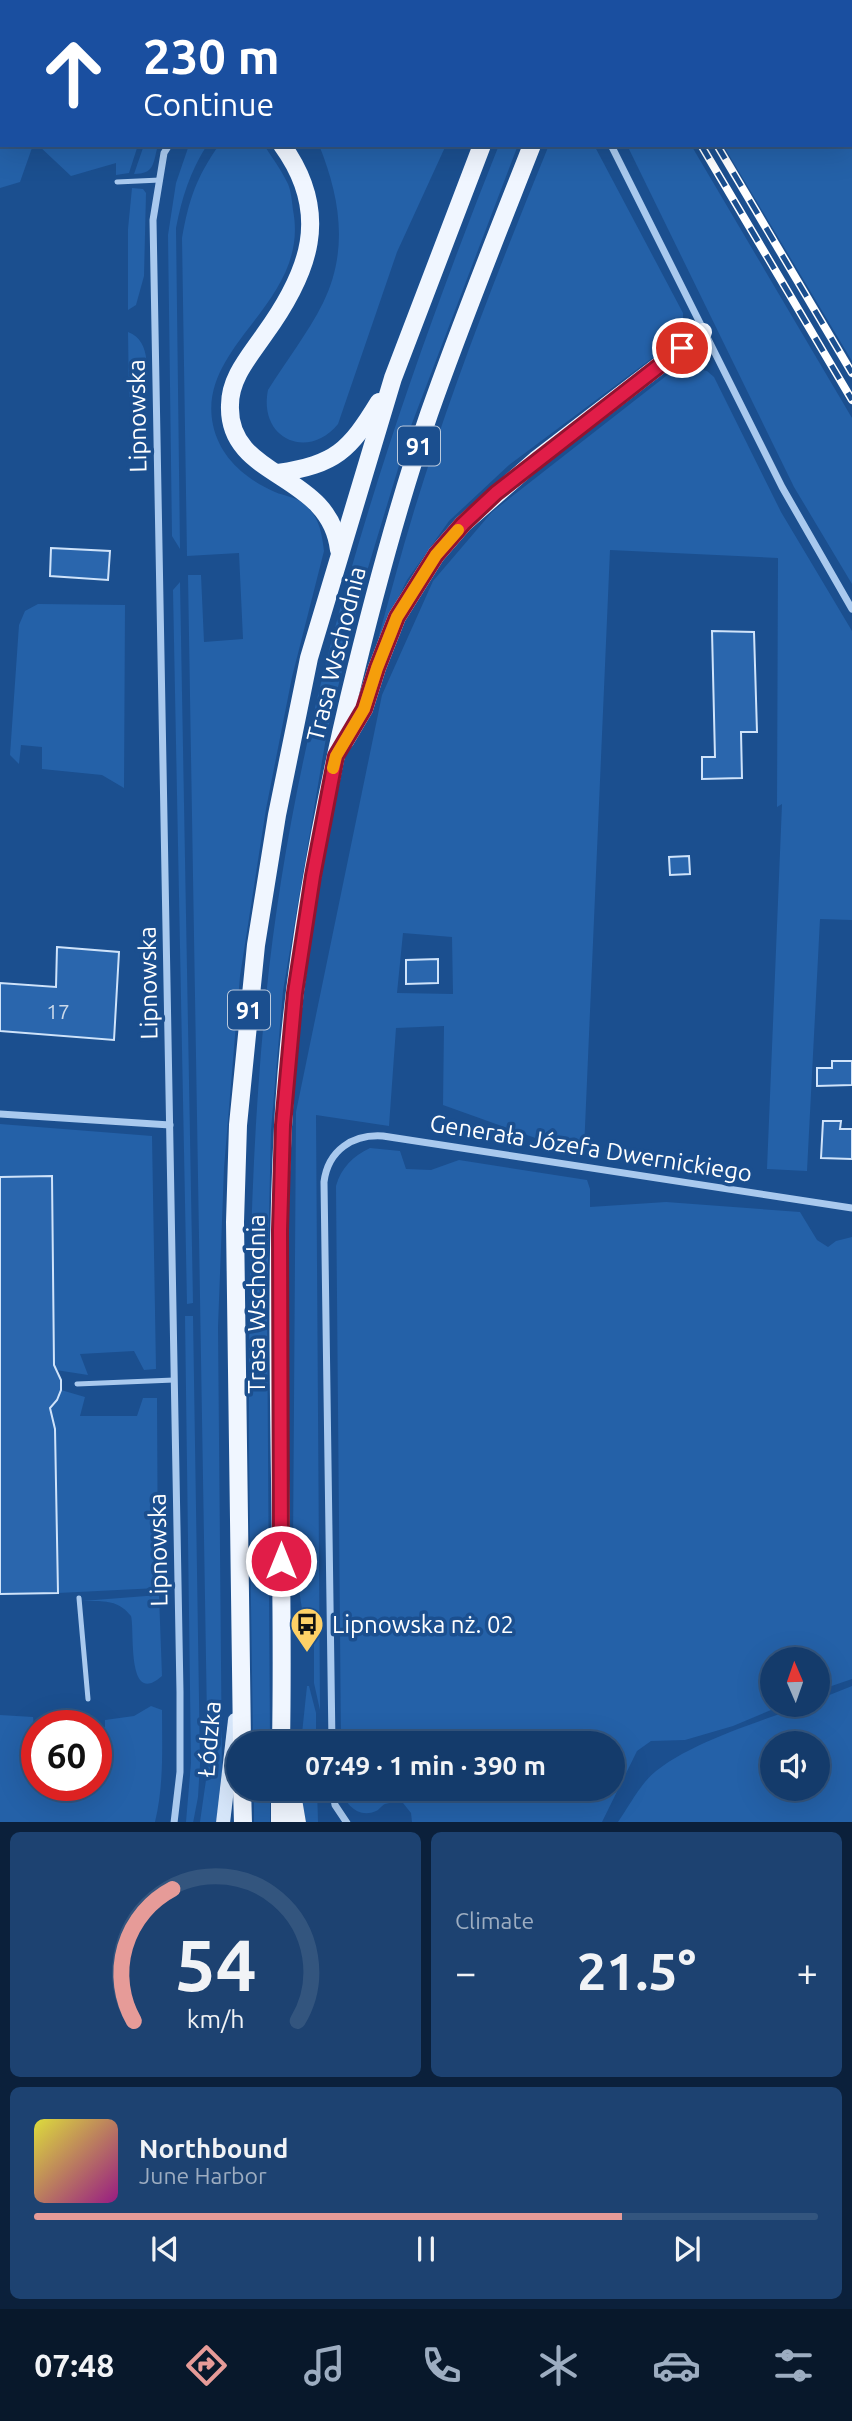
<!DOCTYPE html>
<html lang="en">
<head>
<meta charset="utf-8">
<style>
  :root { --surface:#143b6b; --page:#1d4271; --text:#f1f3f6; --muted:#9dadc1; --line:#33557e; --accent:#e69b98 }
  body { margin:0; font-family:Ubuntu,sans-serif; background:var(--page); color:var(--text); height:100vh; display:flex; flex-direction:column; font-size:26px; white-space:nowrap }
  * { box-sizing:border-box; margin:0 }
  p { font-size:23px; color:var(--muted) }
  .icon { flex:none; width:38px; height:38px; fill:none; stroke:currentColor; stroke-width:2; stroke-linecap:round; stroke-linejoin:round }
  .map { position:relative; height:1822px; overflow:hidden }
  .side { display:flex; flex-direction:column; gap:10px; padding:10px; background:#0b203b; flex:1 }
  .side>* { flex:none }
  .hud { position:absolute; left:0px; top:0px; width:852px; height:147px; box-shadow:0 7px 28px #0002,0 0 0 2px var(--line); background:#1a4fa0; color:#fff; overflow:hidden }
  .needle { width:46px; rotate:358deg }
  .controls { position:absolute; left:760px; top:1647px; display:grid; gap:14px }
  .controls a { display:grid; place-items:center; width:70px; height:70px; border-radius:50%; background:var(--surface); box-shadow:0 7px 28px #0002,0 0 0 2px var(--line); font-size:35px }
  .speed { position:absolute; left:21px; top:1710px; display:flex; gap:14px; font-size:35px; font-weight:700; text-align:center }
  .speed>* { display:grid; place-content:center; width:91px; height:91px; border-radius:50%; background:var(--surface); box-shadow:0 7px 28px #0002,0 0 0 2px var(--line); line-height:1 }
  .speed .limit { border:10px solid #d22; background:#fff; color:#111 }
  .pin { position:absolute; display:grid; place-items:center; width:60px; height:60px; color:#fff; margin:-30px; border:4px solid #fff; border-radius:50%; box-shadow:0 2px 7px #0007 }
  .me { position:absolute; width:77px; margin:-38px; rotate:0deg; stroke-linejoin:round; filter:drop-shadow(0 0 5px #0008) }
  .turn { display:flex; align-items:center; gap:24px; height:147px; padding:0 28px; font-size:32px }
  .turn .icon { width:91px; height:91px; stroke-width:2.5 }
  .turn b { display:block; font-size:49px; line-height:60px }
  .big { font-size:52px; font-weight:700; line-height:1.1 }
  .side .tile { flex:1; display:flex; flex-direction:column; justify-content:center; gap:10px; min-width:0; padding:0 24px; border-radius:10px; background:var(--page) }
  .side .dial { align-items:center; gap:0 }
  .dial svg { height:182px; overflow:visible; fill:none; stroke:var(--line); stroke-width:7; stroke-linecap:round; text-anchor:middle }
  .dial text { fill:var(--text); stroke:none }
  .song { display:flex; align-items:center; gap:21px }
  .cover { width:84px; height:84px; border-radius:10px; background:linear-gradient(135deg,hsl(60 70% 55%),hsl(310 70% 35%)) }
  .played { height:7px; border-radius:4px; background:linear-gradient(90deg,var(--accent) 75%,var(--line) 75%) }
  .keys { display:flex; justify-content:space-around; direction:ltr }
  .heat { display:flex; justify-content:space-between; align-items:center; font-size:38px; direction:ltr }
  .side .tiles { flex:1; display:grid; gap:10px; grid-template-columns:1fr 1fr }
  .tile:last-child { grid-column:span 2 }
  .trip { position:absolute; left:226px; top:1731px; width:399px; height:70px; border-radius:35px; background:var(--surface); box-shadow:0 7px 28px #0002,0 0 0 2px var(--line); font-weight:700; line-height:70px; text-align:center }
  .menu { display:flex; height:112px; justify-content:space-around; align-items:center; background:#08182b; color:var(--muted) }
  .menu .icon { width:49px; height:49px }
  .menu .active { color:var(--accent) }
  .menu b { font-size:32px; color:var(--text) }
  .map>svg:first-child { display:block }
  .green { fill:#2461a8; fill-rule:evenodd }
  .building { fill:#2a66ad; stroke:#cfe3fa; stroke-width:2 }
  .lines { fill:none; stroke-linecap:round; stroke-linejoin:round }
  .lane { stroke:#a9c9ee; stroke-width:5 }
  .street { stroke:#a9c9ee; stroke-width:7 }
  .secondary { stroke:#d6e6fa; stroke-width:14 }
  .primary { stroke:#f0f6ff; stroke-width:18 }
  .rail-casing { stroke:#fff; stroke-width:8 }
  .rail { stroke:#1b4f8f; stroke-width:5; stroke-dasharray:16; stroke-linecap:butt }
  .route-casing { stroke:#92132f; stroke-width:18 }
  .route { stroke:#e11d48; stroke-width:12 }
  .slow { stroke:#f59e0b; stroke-width:12 }
  .labels { text-anchor:middle; dominant-baseline:central; stroke-width:7; stroke-linejoin:round; paint-order:stroke }
  .number-label { font-size:21px; fill:#cad9ea }
  .shield { fill:#1b4f8f; stroke:#bbcadd; stroke-width:2 }
  .shield-label { font-size:23px; font-weight:bold; fill:#fff }
  .street-label { font-size:24px; fill:#fff; stroke:#1b4f8f }
  .poi-label { font-size:24px; fill:#fff; stroke:#1b4f8f; text-anchor:start }
</style>
</head>
<body>
<div class="map">
<svg width="852" height="1823" viewBox="0 0 852 1823">
  <rect width="100%" height="100%" fill="#1b4f8f"/>
  <!-- green -->
  <g class="green">
    <polygon points="0,0 129,2 2,2 2,145 33,145 20,182 0,188"/>
    <polygon points="750,0 852,0 852,108 850,2"/>
    <polygon points="851,118 852,120 852,361 723,145 850,145"/>
    <polygon points="38,145 138,145 129,173 116,175 116,163 71,176"/>
    <path d="M144 145H158C153 163 155 174 134 174Z"/>
    <path d="M189 145H207C190 172 182 197 176 228L180 549 172 536 168 235 176 183Z"/>
    <path d="M219 145H263L266 148C273 159 282 171 288 184 291 191 292 201 293 210 311 303 196 344 213 425 220 458 246 479 275 492 284 496 297 497 304 504 319 516 322 533 324 551L292 677 266 809 240 976 224 1168 218 1327 222 1772 216 1823 200 1822 207 1773V1719L188 575H201L204 642 243 639 239 553 187 556 182 238C189 199 196 178 219 145Z"/>
    <path d="M319 145H446L397 252 338 424C308 461 258 439 268 390 286 361 308 333 323 303 349 250 340 197 319 145Z"/>
    <path d="M499 145H518L411 426 364 581 327 732 283 991 271 1130 267 1304 270 1743H253C250 1494 241 1245 266 997 296 702 390 419 499 145Z"/>
    <path d="M549 145H594L683 313V327L675 341 509 465 449 521 407 580 378 639C390 596 401 553 414 511 452 387 500 265 549 145Z"/>
    <polygon points="627,145 691,145 852,418 852,584 794,487"/>
    <polygon points="132,188 143,189 146,193 144,276 136,305 128,310 128,229"/>
    <path d="M128 332C153 341 146 376 147 397H129Z"/>
    <path d="M686 366 707 371 714 377 781 512 852 631V920L820 919 807 1171 767 1169 782 804 777 807 778 558 610 550 584 1150 558 1146 443 1105 444 1026 396 1028 389 1126 316 1115 320 1710 314 1683V1618L303 1616 293 1549 296 1112 382 695 433 581 492 512 675 369ZM403 933 452 937 453 994 397 993Z"/>
    <polygon points="180,582 193,1303 187,1304 173,590"/>
    <polygon points="38,604 125,605 124,788 102,775 42,769 42,747 21,745 19,764 10,755 19,625 25,611"/>
    <polygon points="0,1124 152,1136 156,1369 144,1370 134,1351 80,1354 88,1375 56,1370 49,1363 54,1344 52,1176 0,1177"/>
    <path d="M370 1148 400 1151 406 1169 431 1170 459 1160 587 1180 590 1189V1207L666 1202 800 1212 817 1240 828 1247 836 1241 852 1237V1679L817 1691V1659H772V1704L783 1705 733 1726 685 1740 651 1741 637 1751 602 1822H412L411 1813 403 1803C398 1803 390 1802 385 1804 382 1805 379 1810 376 1811 359 1819 344 1804 342 1789L612 1788V1743H341L336 1186C341 1168 353 1156 370 1148Z"/>
    <polygon points="185,1316 193,1316 200,1764 198,1797 193,1823 186,1822 191,1763"/>
    <polygon points="61,1390 85,1397 80,1416 137,1416 143,1398 157,1398 158,1588 58,1593 55,1429 55,1427 41,1427"/>
    <path d="M159 1595 162 1676C126 1708 135 1630 131 1616 118 1599 102 1601 82 1601Z"/>
    <polygon points="307,1686 309,1686 316,1713 316,1743 301,1743"/>
    <path d="M852 1686V1822H618C627 1809 635 1794 645 1782 674 1747 762 1721 805 1705L817 1704V1700ZM772 1743H817V1788H772Z"/>
    <path d="M151 1706 162 1710C162 1748 164 1785 155 1822H0V1715L33 1717 34 1725H59L37 1726V1785H96V1727H105V1720L134 1716Z"/>
    <rect x="254" y="1789" width="16" height="33"/>
    <polygon points="300,1789 317,1789 318,1822 306,1822"/>
  </g>
  <!-- building -->
  <g class="building">
    <polygon points="51,548 110,551 108,580 50,576"/>
    <polygon points="712,631 754,632 757,732 741,732 742,778 702,779 702,757 715,757"/>
    <polygon points="689,856 690,874 670,875 669,857"/>
    <polygon points="57,947 119,952 114,1040 0,1031 0,983 56,987"/>
    <polygon points="438,959 438,983 406,984 406,960"/>
    <polygon points="832,1061 852,1061 852,1085 817,1086 817,1068 832,1068"/>
    <polygon points="823,1121 841,1121 840,1129 852,1129 852,1159 821,1158"/>
    <polygon points="52,1176 54,1365 61,1380 61,1390 57,1400 50,1408 55,1429 58,1593 0,1594 0,1177"/>
  </g>
  <g class="lines">
    <!-- lane -->
    <g class="lane">
      <polyline points="117,182 160,180"/>
      <polyline points="77,1384 174,1380"/>
      <polyline points="79,1598 88,1699"/>
    </g>
    <!-- street -->
    <g class="street">
      <polyline points="140,0 140,2"/>
      <polyline points="432,0 440,2"/>
      <polyline points="334,2 346,0"/>
      <polyline points="169,145 164,153 153,220 180,1692 180,1772 174,1823"/>
      <polyline points="611,145 782,487 852,609"/>
      <polyline points="0,1114 170,1125"/>
      <path d="M332 1743 324 1182C328 1150 353 1134 383 1136L852 1208"/>
      <polyline points="332,1788 335,1805 347,1823"/>
    </g>
    <!-- secondary -->
    <polyline class="secondary" points="223,1823 235,1720"/>
    <!-- primary -->
    <g class="primary">
      <polyline points="540,2 541,0"/>
      <polyline points="589,2 589,0"/>
      <path d="M282 145C332 214 309 273 264 335 249 357 230 378 230 405 227 480 330 471 339 550"/>
      <path d="M278 473C336 464 349 451 379 402"/>
      <polyline points="345,741 364,709 377,668 397,617 436,555 463,524 536,460 703,332"/>
      <polyline points="242,1743 235,1222 238,1125 256,945 277,815 309,658 393,378 482,145"/>
      <path d="M281 1743C285 1538 272 1332 283 1127 290 983 316 838 349 698 372 602 397 507 429 414 461 323 497 234 532 145"/>
      <polyline points="242,1788 243,1823"/>
      <polyline points="291,1788 297,1823"/>
      <polyline points="280,1823 280,1788"/>
    </g>
    <defs>
      <g id="rail">
        <polyline points="614,0 615,2"/>
        <polyline points="631,0 632,2"/>
        <polyline points="701,145 852,400"/>
        <polyline points="717,145 852,373"/>
      </g>
    </defs>
    <!-- rail casing -->
    <use href="#rail" class="rail-casing"/>
    <!-- rail -->
    <use href="#rail" class="rail"/>
  </g>
  <g class="lines">
    <defs>
      <polyline id="route" points="281,1561 280,1230 283,1125 295,993 313,876 336,756 364,709 377,668 397,617 436,555 463,524 496,493 682,348"/>
    </defs>
    <!-- route casing -->
    <use href="#route" class="route-casing"/>
    <!-- route -->
    <use href="#route" class="route"/>
    <!-- slow -->
    <polyline class="slow" points="333,768 336,756 364,709 377,668 397,617 436,555 458,530"/>
  </g>
  <!-- icons -->
  <defs>
    <symbol id="bus-pin" viewBox="-11 -11 22 30"><path d="M0 17L-7.5 6A9.5 9.5 0 1 1 7.5 6Z" fill="#ffd166" stroke="#1b4f8f"/><path d="M-5-6H5V4H4V6H2V4H-2V6H-4V4H-5ZM-3.5-4V0h7V-4ZM-3.5 1.2v1.5H-2V1.2ZM2 1.2v1.5H3.5V1.2Z" fill="#111"/></symbol>
  </defs>
  <g fill-rule="evenodd">
    <use href="#bus-pin" x="288" y="1605" width="38" height="52"/>
  </g>
  <g class="labels">
    <!-- number labels -->
    <g class="number-label">
      <text x="58" y="1011">17</text>
    </g>
    <!-- shield labels -->
    <g class="shield">
      <rect x="398" y="426.5" width="42" height="39" rx="5"/>
      <rect x="228" y="990.5" width="42" height="39" rx="5"/>
    </g>
    <g class="shield-label">
      <text x="419" y="446">91</text>
      <text x="249" y="1010">91</text>
    </g>
    <!-- street labels -->
    <g class="street-label">
      <text transform="translate(137 416) rotate(-91)">Lipnowska</text>
      <text transform="translate(336 654) rotate(-76)">Trasa Wschodnia</text>
      <text transform="translate(148 983) rotate(-91)">Lipnowska</text>
      <text transform="translate(591 1148) rotate(9)">Generała Józefa Dwernickiego</text>
      <text transform="translate(256 1304) rotate(-90)">Trasa Wschodnia</text>
      <text transform="translate(158 1550) rotate(-91)">Lipnowska</text>
      <text transform="translate(209 1739) rotate(-85)">Łódzka</text>
    </g>
    <!-- poi labels -->
    <g class="poi-label">
      <text x="332" y="1624">Lipnowska nż. 02</text>
    </g>
  </g>
</svg>
<div class="controls">
<a><svg class="needle" viewBox="-14 -14 28 28"><path d="M0-13l5 13h-10z" fill="#e53935"/><path d="M0 13l5-13h-10z" fill="#9dadc1"/></svg></a>
<a><svg class="icon" aria-label="sound" viewBox="0 0 24 24"><path d="M4 9h4l5-4v14l-5-4H4zM17 9q2 3 0 6"/></svg></a>
</div>
<div class="speed"><div class="limit">60</div></div>
<div class="pin" style="left:682px;top:348px;background:#d93025"><svg class="icon" aria-label="arrive" viewBox="0 0 24 24"><path d="M6 21V4h12l-3 4 3 4H6"/></svg></div>
<svg class="me" style="left:281px;top:1561px" viewBox="-20 -20 40 40"><circle r="17" fill="#e11d48" stroke="#fff" stroke-width="3"/><path d="M0-11L8 9 0 5-8 9z" fill="#fff"/></svg>
<div class="trip">07:49 · 1 min · 390 m</div>
<div class="hud">
<div class="turn"><svg class="icon" aria-label="ahead" viewBox="0 0 24 24"><path d="M12 20V5M6 11l6-6 6 6"/></svg><div><b>230 m</b>Continue</div></div>
</div>
</div>
<section class="side">
<div class="tiles">
<div class="tile dial"><svg viewBox="0 0 100 80">
<path d="M14 69A42 42 0 1 1 86 69"/>
<path d="M14 69A42 42 0 0 1 31 11" stroke="#e69b98"/>
<text x="50" y="56" font-size="32" font-weight="700">54</text>
<text x="50" y="72" font-size="11">km/h</text>
</svg></div>
<div class="tile"><p>Climate</p>
<div class="heat"><a>−</a><b class="big">21.5°</b><a>+</a></div>
</div>
<div class="tile">
<div class="song"><i class="cover"></i><div><b>Northbound</b><p>June Harbor</p></div></div>
<div class="played"></div>
<div class="keys"><svg class="icon" aria-label="previous" viewBox="0 0 24 24"><path d="M18 5L8 12l10 7zM5 5v14"/></svg><svg class="icon" aria-label="pause" viewBox="0 0 24 24"><path d="M8 5v14M16 5v14"/></svg><svg class="icon" aria-label="next" viewBox="0 0 24 24"><path d="M6 5l10 7-10 7zM19 5v14"/></svg></div>
</div>
</div>
</section>
<nav class="menu">
<b>07:48</b>
<svg class="icon active" aria-label="directions" viewBox="0 0 24 24"><path d="M12 3l9 9-9 9-9-9zM9 14v-3h6M13 9l2 2-2 2"/></svg>
<svg class="icon" aria-label="music" viewBox="0 0 24 24"><path d="M9 18V5l10-2v13"/><circle cx="6" cy="18" r="3"/><circle cx="16" cy="16" r="3"/></svg>
<svg class="icon" aria-label="phone" viewBox="0 0 24 24"><path d="M5 4h4l2 5-3 2q2 4 5 5l2-3 5 2v4C11 20 4 13 5 4z"/></svg>
<svg class="icon" aria-label="climate" viewBox="0 0 24 24"><path d="M12 3v18M4 7l16 10M4 17L20 7"/></svg>
<svg class="icon" aria-label="car" viewBox="0 0 24 24"><path d="M5 17H2v-5l4-1 3-4h7l3 4 3 1v5h-3M9 17h6M6 11h13"/><circle cx="7" cy="17" r="2"/><circle cx="17" cy="17" r="2"/></svg>
<svg class="icon" aria-label="filters" viewBox="0 0 24 24"><path d="M4 7h16M4 17h16"/><circle cx="9" cy="7" r="2"/><circle cx="15" cy="17" r="2"/></svg>
</nav>
</body>
</html>
